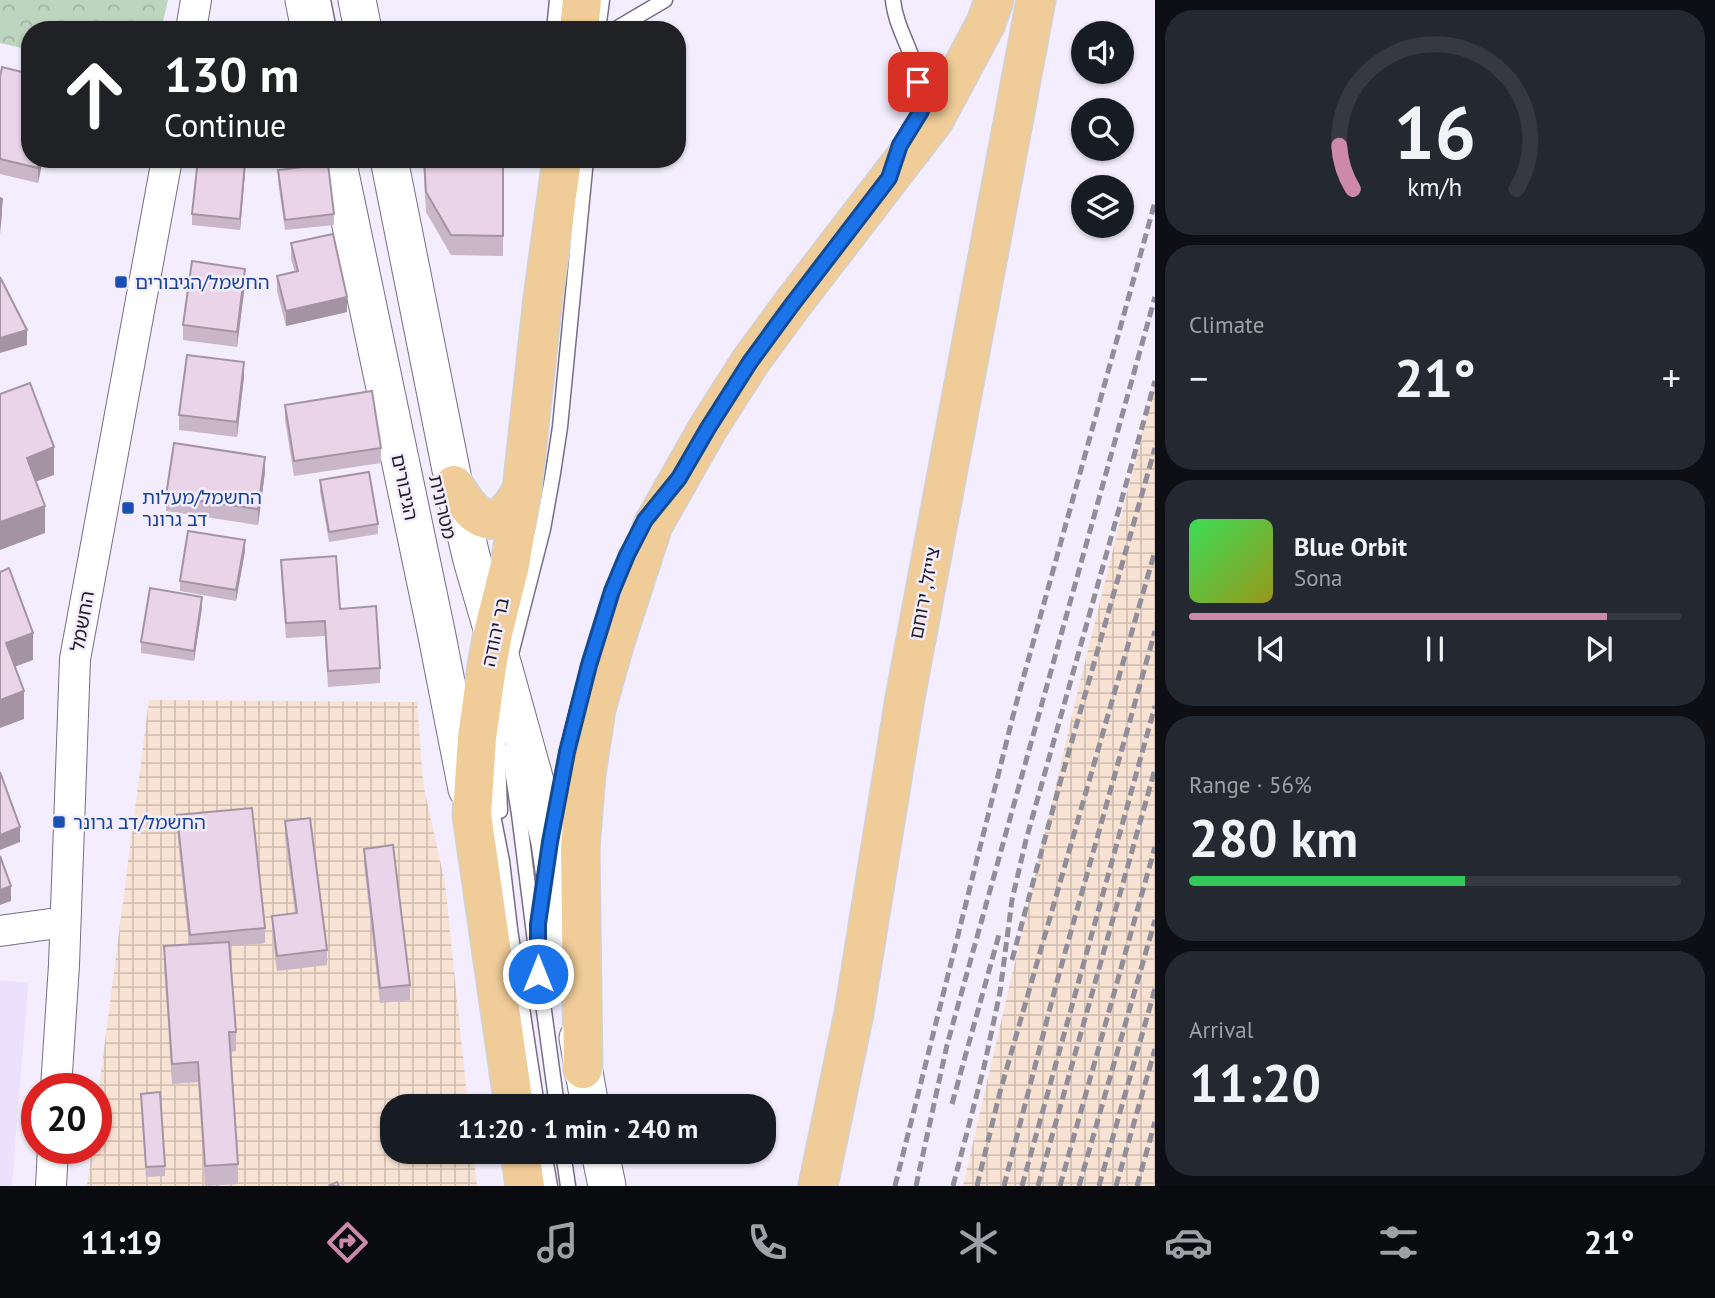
<!DOCTYPE html>
<html lang="en">
<head>
<meta charset="utf-8">
<style>
  :root { --surface:#171b24; --page:#242831; --text:#f1f3f6; --muted:#9ea1a6; --line:#363941; --accent:#cd89a9 }
  body { margin:0; font-family:"PT Sans","Noto Sans Hebrew",sans-serif; background:var(--page); color:var(--text); height:100vh; display:flex; flex-direction:column; font-size:26px; white-space:nowrap }
  * { box-sizing:border-box; margin:0 }
  p { font-size:23px; color:var(--muted) }
  .icon { flex:none; width:38px; height:38px; fill:none; stroke:currentColor; stroke-width:2; stroke-linecap:round; stroke-linejoin:round }
  .map { position:relative; flex:1; overflow:hidden }
  .sheet { display:flex; flex-direction:column; gap:10px; padding:10px; background:#0d0f14; width:560px }
  .sheet>* { flex:none }
  .hud { position:absolute; left:21px; top:21px; width:665px; height:147px; border-radius:28px; box-shadow:0 2px 5px #0004; background:#202124; color:#fff; overflow:hidden }
  .fabs { position:absolute; left:1071px; top:21px; display:grid; gap:14px }
  .fabs a { display:grid; place-items:center; width:63px; height:63px; border-radius:50%; background:var(--surface); box-shadow:0 2px 5px #0004; font-size:35px }
  .speed { position:absolute; left:21px; top:1073px; display:flex; gap:14px; font-size:35px; font-weight:700; text-align:center }
  .speed>* { display:grid; place-content:center; width:91px; height:91px; border-radius:50%; background:var(--surface); box-shadow:0 2px 5px #0004; line-height:1 }
  .speed .limit { border:10px solid #d22; background:#fff; color:#111 }
  .pin { position:absolute; display:grid; place-items:center; width:60px; height:60px; color:#fff; margin:-30px; border-radius:14px; box-shadow:0 4px 10px #0006 }
  .me { position:absolute; width:77px; margin:-38px; rotate:0deg; stroke-linejoin:round; filter:drop-shadow(0 0 5px #0008) }
  .turn { display:flex; align-items:center; gap:24px; height:147px; padding:0 28px; font-size:32px }
  .turn .icon { width:91px; height:91px; stroke-width:2.5 }
  .turn b { display:block; font-size:49px; line-height:60px }
  .big { font-size:52px; font-weight:700; line-height:1.1 }
  .sheet .card { flex:1; display:flex; flex-direction:column; justify-content:center; gap:10px; min-width:0; padding:0 24px; border-radius:28px; background:var(--page) }
  .sheet .dial { align-items:center; gap:0 }
  .dial svg { height:182px; overflow:visible; fill:none; stroke:var(--line); stroke-width:7; stroke-linecap:round; text-anchor:middle }
  .dial text { fill:var(--text); stroke:none }
  .song { display:flex; align-items:center; gap:21px }
  .cover { width:84px; height:84px; border-radius:10px; background:linear-gradient(135deg,hsl(130 70% 55%),hsl(60 70% 35%)) }
  .played { height:7px; border-radius:4px; background:linear-gradient(90deg,var(--accent) 85%,var(--line) 85%) }
  .keys { display:flex; justify-content:space-around; direction:ltr }
  .heat { display:flex; justify-content:space-between; align-items:center; font-size:38px; direction:ltr }
  .charge { height:10px; border-radius:5px; background:linear-gradient(90deg,#34c759 56%,var(--line) 0) }
  .trip { position:absolute; left:380px; top:1094px; width:396px; height:70px; border-radius:28px; background:var(--surface); box-shadow:0 2px 5px #0004; font-weight:700; line-height:70px; text-align:center }
  .menu { display:flex; height:112px; justify-content:space-around; align-items:center; background:#090b0e; color:var(--muted) }
  .menu .icon { width:49px; height:49px }
  .menu .current { color:var(--accent) }
  .menu b { font-size:32px; color:var(--text) }
  main { display:flex; flex:1; min-height:0 }
  .map>svg:first-child { display:block }
  .built { fill:#ebe1fc }
  .industrial { fill:url(#industrial-grid) }
  .forest { fill:url(#forest-crowns) }
  .lines { fill:none; stroke-linecap:round; stroke-linejoin:round }
  .service-casing { stroke:#776e85; stroke-width:17 }
  .minor-casing { stroke:#776e85; stroke-width:32 }
  .tertiary-casing { stroke:#776e85; stroke-width:39 }
  .trunk-casing { stroke:#d2d1d3; stroke-width:41 }
  .service { stroke:#fff; stroke-width:14 }
  .minor { stroke:#fff; stroke-width:30 }
  .tertiary { stroke:#fff; stroke-width:37 }
  .trunk { stroke:#efcc98; stroke-width:38 }
  .rail { stroke:#918d99; stroke-width:5; stroke-dasharray:10 5; stroke-linecap:butt }
  .wall { fill:#c9b6c8 }
  .shaded-wall { fill:#a494a3 }
  .building { fill:#ead4e9; stroke:#a494a3; stroke-width:2 }
  .route-casing { stroke:#114b97; stroke-width:18 }
  .route { stroke:#1a73e8; stroke-width:12 }
  .transit-dot { fill:#1a4fb4; stroke:#f3edfd; stroke-width:2.5 }
  .labels { text-anchor:middle; dominant-baseline:central; stroke-width:5; stroke-linejoin:round; paint-order:stroke }
  .transit-label { font-size:19px; fill:#164399; stroke:#f3edfd; text-anchor:start }
  .street-label { font-size:19px; fill:#1e1b24; stroke:#f3edfd }
</style>
</head>
<body>
<main>
<div class="map">
<svg width="1155" height="1186" viewBox="0 0 1155 1186">
  <defs>
    <pattern id="industrial-grid" width="8" height="8" patternUnits="userSpaceOnUse" patternTransform="scale(1.75)"><rect width="8" height="8" fill="#f7e2d3"/><path d="M0 4h8M4 0v8" fill="none" stroke="#d3c1b5"/></pattern>
    <pattern id="forest-crowns" width="20" height="18" patternUnits="userSpaceOnUse" patternTransform="scale(1.75)"><rect width="20" height="18" fill="#bdd4bf"/><path d="M2 6a3 3 0 1 1 6 0M12 15a3 3 0 1 1 6 0" fill="none" stroke="#a2b5a4"/></pattern>
  </defs>
  <rect width="100%" height="100%" fill="#f3edfd"/>
  <!-- built -->
  <polygon class="built" points="0,980 28,983 12,1186 0,1186"/>
  <!-- industrial -->
  <g class="industrial">
    <polygon points="1155,381 1155,1186 963,1186 1077,694"/>
    <polygon points="149,700 417,702 423,783 445,883 468,1106 392,1106 392,1152 473,1152 477,1186 87,1186 92,1148 96,1148 96,1111"/>
  </g>
  <!-- forest -->
  <polygon class="forest" points="0,0 168,0 161,30 30,30 30,50 0,43"/>
  <g class="lines">
    <defs>
      <g id="service">
        <polyline points="323,0 329,30"/>
        <path d="M893 0C895 22 907 42 914 63 919 78 919 95 921 112"/>
        <polyline points="554,30 557,0"/>
        <polyline points="598,30 602,0"/>
        <polyline points="614,30 665,0"/>
        <polyline points="510,658 543,529 553,473 560,427 586,159"/>
        <polyline points="499,705 498,758 500,811"/>
        <polyline points="509,751 519,814 539,974 557,1106"/>
        <polyline points="488,790 502,861 510,929 537,1106"/>
        <polyline points="555,813 567,752 579,703"/>
        <polyline points="544,1152 550,1186"/>
        <polyline points="563,1152 568,1186"/>
      </g>
      <g id="minor">
        <polyline points="191,30 196,0"/>
        <polyline points="0,931 65,922"/>
        <polyline points="56,1088 64,965 75,659 167,159"/>
        <polyline points="51,1186 53,1148"/>
      </g>
      <g id="tertiary">
        <polyline points="304,0 310,30"/>
        <polyline points="357,0 363,30"/>
        <polyline points="337,159 436,631 467,789"/>
        <polyline points="389,159 454,485 472,560 505,673 538,792 550,842 569,974"/>
        <polyline points="578,1038 590,1106"/>
        <polyline points="600,1152 607,1186"/>
      </g>
      <g id="trunk">
        <polyline points="579,30 582,0"/>
        <path d="M454 485C466 504 484 536 509 509 514 504 518 496 522 490"/>
        <polyline points="583,1069 580,849 586,774 596,709 614,645 653,525 708,428 750,362 791,306 934,120 986,23 994,0"/>
        <polyline points="514,1106 472,815 477,738 487,666 493,633 510,565 522,490 543,298 562,159"/>
        <polyline points="520,1152 525,1186"/>
        <polyline points="818,1186 854,1013 905,698 1036,0"/>
      </g>
    </defs>
    <!-- service casing -->
    <use href="#service" class="service-casing"/>
    <!-- minor casing -->
    <use href="#minor" class="minor-casing"/>
    <!-- tertiary casing -->
    <use href="#tertiary" class="tertiary-casing"/>
    <!-- trunk casing -->
    <use href="#trunk" class="trunk-casing"/>
    <!-- service -->
    <use href="#service" class="service"/>
    <!-- minor -->
    <use href="#minor" class="minor"/>
    <!-- tertiary -->
    <use href="#tertiary" class="tertiary"/>
    <!-- trunk -->
    <use href="#trunk" class="trunk"/>
    <!-- rail -->
    <g class="rail">
      <polyline points="1012,960 1060,783 1155,448"/>
      <polyline points="952,1104 1000,931"/>
      <polyline points="895,1186 1015,708 1155,202"/>
      <polyline points="916,1186 947,1045 1155,297"/>
      <polyline points="953,1186 984,1067 1000,992 1012,900 1026,840 1155,381"/>
      <polyline points="977,1186 1000,1092 1155,551"/>
      <polyline points="1004,1186 1056,985 1155,631"/>
      <polyline points="1022,1186 1155,706"/>
      <polyline points="1038,1186 1155,769"/>
      <polyline points="1060,1186 1155,847"/>
      <polyline points="1079,1186 1155,920"/>
      <polyline points="1099,1186 1155,989"/>
      <polyline points="1116,1186 1155,1049"/>
      <polyline points="1137,1186 1155,1122"/>
    </g>
  </g>
  <!-- wall -->
  <g class="wall">
    <polygon points="0,77 43,159 38,183 0,174"/>
    <polygon points="423,159 503,159 503,256 451,255 426,212"/>
    <polygon points="278,170 334,214 334,225 285,230 278,181"/>
    <polygon points="245,172 240,230 192,225 192,214"/>
    <polygon points="291,243 347,312 286,326 277,291 277,276 295,272 291,259"/>
    <polygon points="245,284 237,347 183,340 183,325"/>
    <polygon points="244,377 237,437 179,430 179,415"/>
    <polygon points="285,405 381,448 381,463 294,476 285,420"/>
    <polygon points="265,472 258,525 166,511 166,496"/>
    <polygon points="320,480 378,524 378,534 329,542 320,491"/>
    <polygon points="245,551 236,601 180,591 180,581"/>
    <polygon points="281,560 340,609 380,668 380,683 328,687 325,636 286,638 281,575"/>
    <polygon points="202,607 194,661 141,653 141,642"/>
    <polygon points="177,815 265,928 265,943 230,946 236,1032 236,1051 231,1052 238,1164 238,1184 205,1186 198,1082 172,1084 164,965 164,946 189,944 177,830"/>
    <polygon points="285,821 327,950 327,965 277,971 272,931 272,916 295,913 285,837"/>
    <polygon points="364,849 410,985 410,1000 380,1003 364,864"/>
    <polygon points="141,1094 165,1166 165,1176 146,1177"/>
  </g>
  <!-- shaded-wall -->
  <g class="shaded-wall">
    <polygon points="40,159 43,159 38,183 38,168"/>
    <polygon points="245,162 245,172 240,230 240,219"/>
    <polygon points="2,199 2,214 0,234 0,219"/>
    <polygon points="245,269 245,284 237,347 237,332"/>
    <polygon points="347,297 347,312 286,326 286,311"/>
    <polygon points="27,330 27,345 0,353 0,338"/>
    <polygon points="244,362 244,377 237,437 237,422"/>
    <polygon points="54,447 54,475 27,485 27,458"/>
    <polygon points="265,457 265,472 258,525 258,509"/>
    <polygon points="45,506 45,533 0,550 0,522"/>
    <polygon points="245,540 245,551 236,601 236,590"/>
    <polygon points="202,597 202,607 194,661 194,651"/>
    <polygon points="33,633 33,660 6,670 6,643"/>
    <polygon points="24,691 24,719 0,728 0,700"/>
    <polygon points="20,827 20,842 0,850 0,835"/>
    <polygon points="11,886 11,901 0,905 0,890"/>
  </g>
  <!-- building -->
  <g class="building">
    <polygon points="2,67 30,74 30,159 40,159 38,168 0,159 0,77"/>
    <polygon points="198,159 219,159 245,162 240,219 192,214"/>
    <polygon points="424,159 503,159 503,236 451,235 426,192"/>
    <polygon points="328,164 334,214 285,220 278,170"/>
    <polygon points="0,198 2,199 0,219"/>
    <polygon points="333,234 347,297 286,311 277,276 298,271 291,243"/>
    <polygon points="192,261 245,269 237,332 183,325"/>
    <polygon points="0,277 27,330 0,338"/>
    <polygon points="187,355 244,362 237,422 179,415"/>
    <polygon points="30,383 54,447 27,458 45,506 0,522 0,394"/>
    <polygon points="372,391 381,448 294,461 285,405"/>
    <polygon points="174,443 265,457 258,509 166,496"/>
    <polygon points="369,472 378,524 329,532 320,480"/>
    <polygon points="188,531 245,540 236,590 180,581"/>
    <polygon points="336,556 340,609 376,606 380,668 328,671 325,621 286,623 281,560"/>
    <polygon points="9,568 33,633 6,643 24,691 0,700 0,572"/>
    <polygon points="150,588 202,597 194,651 141,642"/>
    <polygon points="0,772 20,827 0,835"/>
    <polygon points="252,808 265,928 190,935 177,815"/>
    <polygon points="310,818 327,950 277,956 272,916 297,913 285,821"/>
    <polygon points="393,845 410,985 380,988 364,849"/>
    <polygon points="0,856 11,886 0,890"/>
    <polygon points="229,942 236,1032 229,1032 238,1164 205,1166 198,1062 172,1064 164,946"/>
    <polygon points="160,1092 165,1166 146,1167 141,1094"/>
    <polygon points="337,1182 339,1186 329,1186"/>
  </g>
  <g class="lines">
    <defs>
      <polyline id="route" points="538,974 538,924 550,842 567,752 589,665 612,591 627,555 645,520 679,478 708,428 750,362 791,306 889,178 900,145 921,111 918,82"/>
    </defs>
    <!-- route casing -->
    <use href="#route" class="route-casing"/>
    <!-- route -->
    <use href="#route" class="route"/>
  </g>
  <!-- markers -->
  <g class="transit-dot">
    <rect x="114" y="275" width="14" height="14" rx="3.5"/>
    <rect x="121" y="501" width="14" height="14" rx="3.5"/>
    <rect x="52" y="815" width="14" height="14" rx="3.5"/>
  </g>
  <g class="labels">
    <!-- transit labels -->
    <g class="transit-label">
      <text x="135" y="282">החשמל/הגיבורים</text>
      <text x="142" y="497">החשמל/מעלות<tspan x="142" dy="22">דב גרונר</tspan></text>
      <text x="73" y="822">החשמל/דב גרונר</text>
    </g>
    <!-- street labels -->
    <g class="street-label">
      <text transform="translate(405 487) rotate(78)">הגיבורים</text>
      <text transform="translate(443 507) rotate(77)">מטרונית</text>
      <text transform="translate(924 593) rotate(-79)">צייזל, ירוחם</text>
      <text transform="translate(82 621) rotate(-80)">החשמל</text>
      <text transform="translate(495 632) rotate(-78)">בר יהודה</text>
    </g>
  </g>
</svg>
<div class="fabs">
<a><svg class="icon" aria-label="sound" viewBox="0 0 24 24"><path d="M4 9h4l5-4v14l-5-4H4zM17 9q2 3 0 6"/></svg></a>
<a><svg class="icon" aria-label="search" viewBox="0 0 24 24"><circle cx="10" cy="10" r="6"/><path d="M15 15l6 6"/></svg></a>
<a><svg class="icon" aria-label="layers" viewBox="0 0 24 24"><path d="M12 4l9 5-9 5-9-5zM3 14l9 5 9-5"/></svg></a>
</div>
<div class="speed"><div class="limit">20</div></div>
<div class="pin" style="left:918px;top:82px;background:#d93025"><svg class="icon" aria-label="arrive" viewBox="0 0 24 24"><path d="M6 21V4h12l-3 4 3 4H6"/></svg></div>
<svg class="me" style="left:538px;top:974px" viewBox="-20 -20 40 40"><circle r="17" fill="#1a73e8" stroke="#fff" stroke-width="3"/><path d="M0-11L8 9 0 5-8 9z" fill="#fff"/></svg>
<div class="trip">11:20 · 1 min · 240 m</div>
<div class="hud">
<div class="turn"><svg class="icon" aria-label="ahead" viewBox="0 0 24 24"><path d="M12 20V5M6 11l6-6 6 6"/></svg><div><b>130 m</b>Continue</div></div>
</div>
</div>
<section class="sheet">
<div class="card dial"><svg viewBox="0 0 100 80">
<path d="M14 69A42 42 0 1 1 86 69"/>
<path d="M14 69A42 42 0 0 1 8 50" stroke="#cd89a9"/>
<text x="50" y="56" font-size="32" font-weight="700">16</text>
<text x="50" y="72" font-size="11">km/h</text>
</svg></div>
<div class="card"><p>Climate</p>
<div class="heat"><a>−</a><b class="big">21°</b><a>+</a></div>
</div>
<div class="card">
<div class="song"><i class="cover"></i><div><b>Blue Orbit</b><p>Sona</p></div></div>
<div class="played"></div>
<div class="keys"><svg class="icon" aria-label="previous" viewBox="0 0 24 24"><path d="M18 5L8 12l10 7zM5 5v14"/></svg><svg class="icon" aria-label="pause" viewBox="0 0 24 24"><path d="M8 5v14M16 5v14"/></svg><svg class="icon" aria-label="next" viewBox="0 0 24 24"><path d="M6 5l10 7-10 7zM19 5v14"/></svg></div>
</div>
<div class="card"><p>Range · 56%</p><b class="big">280 km</b><div class="charge"></div></div>
<div class="card"><p>Arrival</p><b class="big">11:20</b></div>
</section>
</main>
<nav class="menu">
<b>11:19</b>
<svg class="icon current" aria-label="directions" viewBox="0 0 24 24"><path d="M12 3l9 9-9 9-9-9zM9 14v-3h6M13 9l2 2-2 2"/></svg>
<svg class="icon" aria-label="music" viewBox="0 0 24 24"><path d="M9 18V5l10-2v13"/><circle cx="6" cy="18" r="3"/><circle cx="16" cy="16" r="3"/></svg>
<svg class="icon" aria-label="phone" viewBox="0 0 24 24"><path d="M5 4h4l2 5-3 2q2 4 5 5l2-3 5 2v4C11 20 4 13 5 4z"/></svg>
<svg class="icon" aria-label="climate" viewBox="0 0 24 24"><path d="M12 3v18M4 7l16 10M4 17L20 7"/></svg>
<svg class="icon" aria-label="car" viewBox="0 0 24 24"><path d="M5 17H2v-5l4-1 3-4h7l3 4 3 1v5h-3M9 17h6M6 11h13"/><circle cx="7" cy="17" r="2"/><circle cx="17" cy="17" r="2"/></svg>
<svg class="icon" aria-label="filters" viewBox="0 0 24 24"><path d="M4 7h16M4 17h16"/><circle cx="9" cy="7" r="2"/><circle cx="15" cy="17" r="2"/></svg>
<b>21°</b>
</nav>
</body>
</html>
